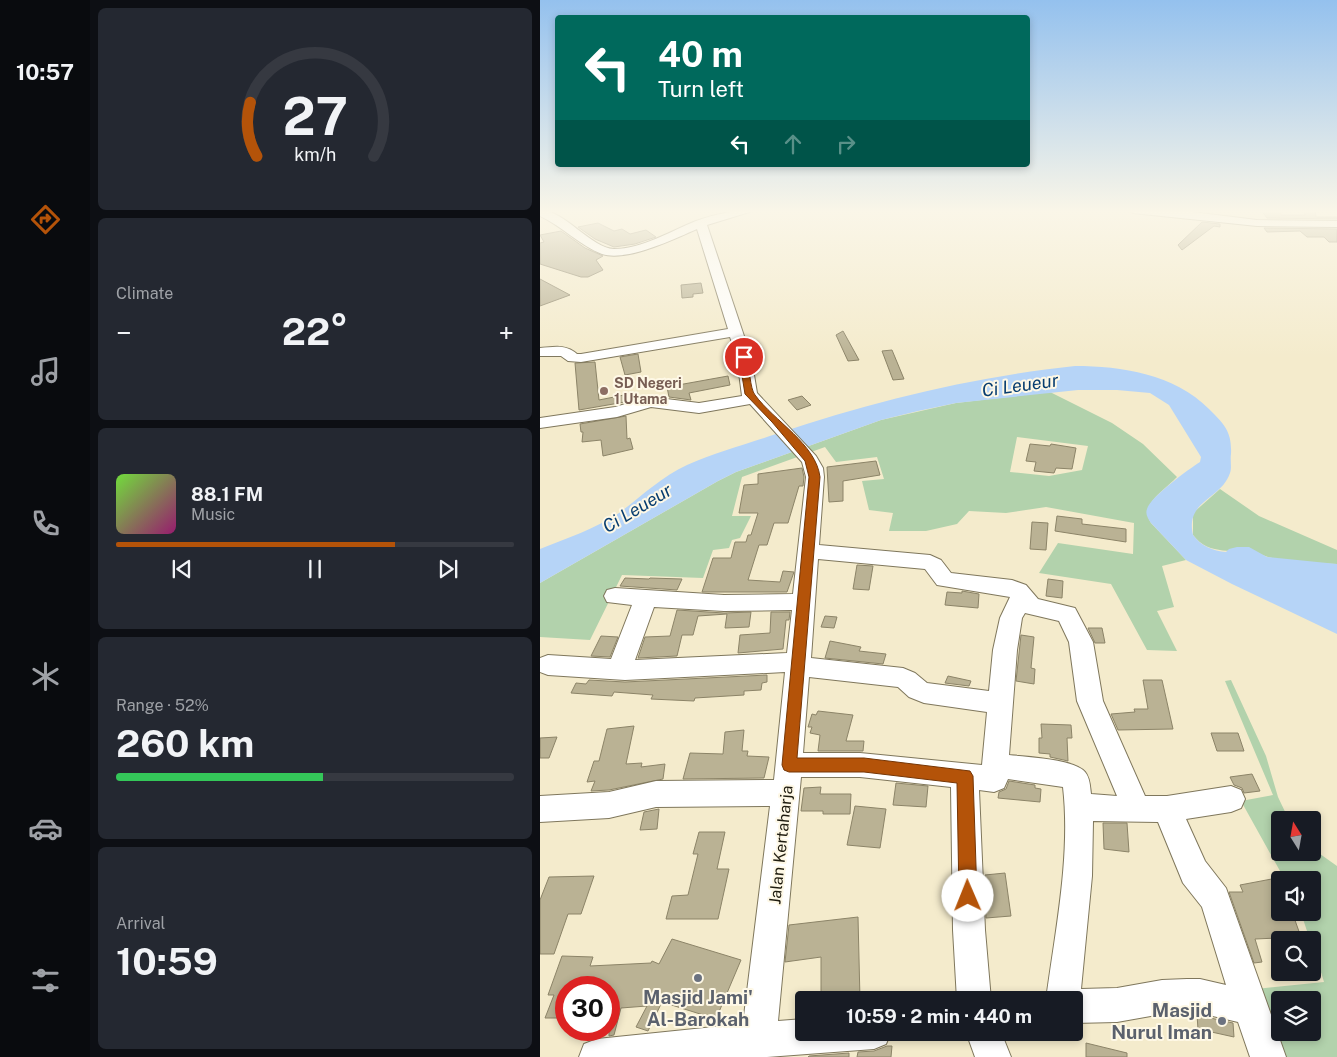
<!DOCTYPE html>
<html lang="en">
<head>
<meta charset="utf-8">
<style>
  :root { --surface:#171b24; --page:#242831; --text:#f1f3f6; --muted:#9ea1a6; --line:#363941; --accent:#b45309 }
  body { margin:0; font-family:"Public Sans",sans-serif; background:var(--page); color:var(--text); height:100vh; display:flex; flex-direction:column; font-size:19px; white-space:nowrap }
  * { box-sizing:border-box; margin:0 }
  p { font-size:16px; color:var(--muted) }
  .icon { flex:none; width:28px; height:28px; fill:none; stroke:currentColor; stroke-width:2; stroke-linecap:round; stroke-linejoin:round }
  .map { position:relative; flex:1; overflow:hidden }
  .sheet { display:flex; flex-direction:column; gap:8px; padding:8px; background:#0d0f14; width:450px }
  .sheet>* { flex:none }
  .hud { position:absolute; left:15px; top:15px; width:475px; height:152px; border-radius:5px; box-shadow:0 2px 8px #0003; background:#00695c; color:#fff; overflow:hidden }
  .needle { width:32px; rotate:349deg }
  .fabs { position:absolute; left:731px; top:811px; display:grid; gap:10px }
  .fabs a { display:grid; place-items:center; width:50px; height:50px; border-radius:5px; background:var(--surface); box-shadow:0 2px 8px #0003; font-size:25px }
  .speed { position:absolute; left:15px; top:976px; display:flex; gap:10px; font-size:25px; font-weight:700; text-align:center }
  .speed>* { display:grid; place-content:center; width:65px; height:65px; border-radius:50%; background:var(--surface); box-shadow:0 2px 8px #0003; line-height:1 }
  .speed .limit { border:8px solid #d22; background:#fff; color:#111 }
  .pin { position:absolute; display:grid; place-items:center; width:42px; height:42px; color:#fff; margin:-21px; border:2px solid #fff; border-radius:50%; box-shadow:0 1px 5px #0007 }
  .me { position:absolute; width:55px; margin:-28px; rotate:359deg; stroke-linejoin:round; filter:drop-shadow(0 0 4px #0008) }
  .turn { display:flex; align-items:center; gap:18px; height:105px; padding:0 20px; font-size:22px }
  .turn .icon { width:65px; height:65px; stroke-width:2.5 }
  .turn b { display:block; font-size:35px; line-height:42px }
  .lanes { display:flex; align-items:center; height:48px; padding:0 20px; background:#0003; justify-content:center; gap:25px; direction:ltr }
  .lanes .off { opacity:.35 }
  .big { font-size:38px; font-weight:700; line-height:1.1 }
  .sheet .tile { flex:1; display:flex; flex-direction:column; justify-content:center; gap:8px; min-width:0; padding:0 18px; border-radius:8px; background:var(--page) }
  .sheet .dial { align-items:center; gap:0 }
  .dial svg { height:130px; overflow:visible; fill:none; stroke:var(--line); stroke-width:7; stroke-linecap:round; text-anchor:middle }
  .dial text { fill:var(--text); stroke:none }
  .song { display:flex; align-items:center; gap:15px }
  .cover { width:60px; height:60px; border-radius:8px; background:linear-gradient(135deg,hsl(100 70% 55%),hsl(320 70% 35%)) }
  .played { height:5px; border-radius:2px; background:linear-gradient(90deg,var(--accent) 70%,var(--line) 70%) }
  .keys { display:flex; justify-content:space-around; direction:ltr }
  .heat { display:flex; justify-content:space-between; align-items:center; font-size:28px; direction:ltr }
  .charge { height:8px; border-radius:4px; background:linear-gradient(90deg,#34c759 52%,var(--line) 0) }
  .trip { position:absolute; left:255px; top:991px; width:288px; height:50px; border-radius:5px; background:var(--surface); box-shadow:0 2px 8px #0003; font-weight:700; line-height:50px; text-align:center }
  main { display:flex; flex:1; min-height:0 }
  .dock { display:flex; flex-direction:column; width:90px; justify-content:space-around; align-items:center; background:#090b0e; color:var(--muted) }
  .dock .icon { width:35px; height:35px }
  .dock .current { color:var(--accent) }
  .dock b { font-size:22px; color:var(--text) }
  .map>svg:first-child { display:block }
  .green { fill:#b2d2ac; fill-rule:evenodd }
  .water { fill:#b6d4f7 }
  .building { fill:#bab294; stroke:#8c8468 }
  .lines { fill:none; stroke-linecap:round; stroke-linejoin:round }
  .minor-casing { stroke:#7f775c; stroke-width:2 }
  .minor { fill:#fff; fill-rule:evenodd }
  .route { fill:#b45309; stroke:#753606 }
  .education-dot { fill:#8d6e63; stroke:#fef8e6; stroke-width:2 }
  .worship-dot { fill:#6b7280; stroke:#fef8e6; stroke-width:2 }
  .labels { text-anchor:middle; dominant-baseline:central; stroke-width:4; stroke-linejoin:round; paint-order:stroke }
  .far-education-label { font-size:14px; font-weight:bold; fill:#785e54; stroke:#fef8e6; text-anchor:start }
  .street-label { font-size:16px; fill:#1f1c10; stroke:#fef8e6 }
  .water-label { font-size:18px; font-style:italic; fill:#073d70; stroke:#fef8e6 }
  .near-worship-label { font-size:19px; font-weight:bold; fill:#5b616d; stroke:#fef8e6 }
</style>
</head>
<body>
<main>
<nav class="dock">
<b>10:57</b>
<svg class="icon current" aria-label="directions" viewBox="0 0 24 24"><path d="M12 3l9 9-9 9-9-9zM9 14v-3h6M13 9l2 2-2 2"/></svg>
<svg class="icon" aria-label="music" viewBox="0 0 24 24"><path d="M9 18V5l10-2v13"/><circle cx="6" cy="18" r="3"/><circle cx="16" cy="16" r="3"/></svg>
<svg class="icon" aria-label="phone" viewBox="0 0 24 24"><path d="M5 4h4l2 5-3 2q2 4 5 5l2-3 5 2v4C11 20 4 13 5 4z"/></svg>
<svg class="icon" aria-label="climate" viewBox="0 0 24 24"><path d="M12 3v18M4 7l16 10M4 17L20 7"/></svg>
<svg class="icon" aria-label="car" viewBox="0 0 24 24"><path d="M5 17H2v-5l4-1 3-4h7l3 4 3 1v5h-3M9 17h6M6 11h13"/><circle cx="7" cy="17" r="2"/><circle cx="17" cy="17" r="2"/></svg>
<svg class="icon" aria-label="filters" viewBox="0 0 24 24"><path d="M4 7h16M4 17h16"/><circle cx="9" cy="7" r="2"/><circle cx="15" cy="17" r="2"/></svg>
</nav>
<section class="sheet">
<div class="tile dial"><svg viewBox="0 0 100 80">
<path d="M14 69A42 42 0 1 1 86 69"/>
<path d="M14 69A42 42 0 0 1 10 36" stroke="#b45309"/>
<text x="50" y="56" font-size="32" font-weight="700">27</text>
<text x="50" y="72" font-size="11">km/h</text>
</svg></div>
<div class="tile"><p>Climate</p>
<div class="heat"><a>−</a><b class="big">22°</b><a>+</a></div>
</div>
<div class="tile">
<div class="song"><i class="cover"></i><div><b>88.1 FM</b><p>Music</p></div></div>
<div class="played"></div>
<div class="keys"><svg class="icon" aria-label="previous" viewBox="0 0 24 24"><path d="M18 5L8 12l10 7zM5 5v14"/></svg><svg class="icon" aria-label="pause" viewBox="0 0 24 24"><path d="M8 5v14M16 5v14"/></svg><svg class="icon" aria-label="next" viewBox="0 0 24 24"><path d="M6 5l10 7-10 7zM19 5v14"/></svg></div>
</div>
<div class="tile"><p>Range · 52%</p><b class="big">260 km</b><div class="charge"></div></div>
<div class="tile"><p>Arrival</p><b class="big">10:59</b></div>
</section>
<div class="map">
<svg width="797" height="1057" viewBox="0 0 797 1057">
  <rect width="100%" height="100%" fill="#f4ebcc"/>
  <!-- green -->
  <g class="green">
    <path d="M510 392 572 423 603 444 637 477C625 490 599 504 611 523L646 560 622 566 634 607 617 611 637 651 607 650 571 584 499 573 518 543 593 554 594 523 506 507 466 513 429 511 417 524 386 531H349L353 513 329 510 322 481 344 479 337 457 296 462 285 447 202 477 192 516H211L200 538 192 540 189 548 173 550 163 578 82 575 50 640 0 637V583L178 481 196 472 341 420 416 403ZM477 437 548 446 542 470 509 476 470 472Z"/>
    <path d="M680 489 719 516 797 550V564C775 563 750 563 728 557 724 556 721 554 717 553 694 548 670 557 653 535V513Z"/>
    <path d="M691 680 726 756 738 797 749 820H740V852H772L773 849 797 866V1057H736L716 989 784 982 773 946 772 940H770L761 913 772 912V880H745L701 801 733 795 685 681ZM740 1000H772V1032H740Z"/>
  </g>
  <!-- water -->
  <path class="water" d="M535 366C582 366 634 374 669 409 685 425 692 432 691 454 690 460 692 468 690 473 681 500 645 500 653 535 661 546 673 551 686 552L689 549 697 547H709L727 557 797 564V634L692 584 646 560 611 523C608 519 605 514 607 509 610 497 649 469 660 462L661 457 629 405 610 393 577 390H538L416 403 378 411 341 420 196 472 178 481 0 583V549C27 538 55 529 79 513 102 496 121 477 147 465 176 452 207 444 236 434 334 401 432 377 535 366Z"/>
  <!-- building -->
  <g class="building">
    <polygon points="721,210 740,210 741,215 765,215 764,210 775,210 776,217 797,217 797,219 727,218"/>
    <polygon points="662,222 680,224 680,227 674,226 642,250 638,245"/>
    <polygon points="58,223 74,231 82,229 90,234 106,230 116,237 95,244 74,247 55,239 38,227"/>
    <polygon points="724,228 797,229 797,242 789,242 784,237 767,237 760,231 727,232"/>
    <polygon points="21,231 45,248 63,256 56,260 63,270 48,277 41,277 0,264 0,243 4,242 0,235"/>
    <polygon points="0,279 30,295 0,306"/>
    <polygon points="161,283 163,293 153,294 153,297 142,298 141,285"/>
    <polygon points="303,331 319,360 308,361 296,335"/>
    <polygon points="352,350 364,379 353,380 342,351"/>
    <polygon points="98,354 101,372 85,375 80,357"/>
    <polygon points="55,362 59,400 84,395 85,402 39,410 35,363"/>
    <polygon points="188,376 190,385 149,393 151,400 129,397 127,387"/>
    <polygon points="262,396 271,405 257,410 248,400"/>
    <polygon points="86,416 87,439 90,438 93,449 63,456 61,440 42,442 43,432 41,432 40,424"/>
    <polygon points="490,444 510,446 511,444 536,448 532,469 516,468 514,473 494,471 496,462 486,461"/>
    <polygon points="336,461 340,475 303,481 303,501 289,502 287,467"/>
    <polygon points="262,468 264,477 263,486 259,486 248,523 234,523 227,545 219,545 208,580 240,582 243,571 254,572 247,592 162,592 173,558 191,558 195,542 206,542 208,535 211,535 218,513 199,513 204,485 218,484 218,474"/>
    <polygon points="517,516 542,519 542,524 586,529 586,542 515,531"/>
    <polygon points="492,522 508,523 506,550 490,549"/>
    <polygon points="317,565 333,566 329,590 313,589"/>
    <polygon points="85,578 109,579 110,578 142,579 137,590 80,586"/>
    <polygon points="508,579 523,581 522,598 506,596"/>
    <polygon points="422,591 439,594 438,608 405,605 407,592 422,593"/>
    <polygon points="137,610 184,613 211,612 209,627 185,628 187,614 158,616 153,635 142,635 137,656 98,658 105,637 130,636"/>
    <polygon points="231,612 250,612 249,620 246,620 243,649 198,653 200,635 230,633"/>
    <polygon points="285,616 297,617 294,628 281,627"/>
    <polygon points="548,628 562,628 565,643 555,643"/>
    <polygon points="481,635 494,637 491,668 495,669 494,684 476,681"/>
    <polygon points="61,636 78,637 70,657 51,656"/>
    <polygon points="290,641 321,647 319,651 346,654 343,664 285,658"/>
    <polygon points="227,675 227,682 222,683 221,690 204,691 204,695 155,698 154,701 111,699 113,695 74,692 72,696 31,693 36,683 46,684 49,680 85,682"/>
    <polygon points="408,676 431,681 429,686 405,683"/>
    <polygon points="603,680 622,680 633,729 578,730 571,714 595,712 594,709 608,709"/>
    <polygon points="278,711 313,715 306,741 324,741 323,751 278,751 280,735 270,733 272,727 268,727 272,714 276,715"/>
    <polygon points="501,724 531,725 532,738 527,738 528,761 510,757 510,754 499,753 499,738 502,738"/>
    <polygon points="94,726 86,764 102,763 101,767 125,764 123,779 69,790 51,791 55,781 47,782 54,761 59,761 67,729"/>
    <polygon points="204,730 202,751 208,751 207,756 229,757 224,778 143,779 150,753 183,754 185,732"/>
    <polygon points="671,733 698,733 704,751 677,751"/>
    <polygon points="17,737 9,758 0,758 0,738"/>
    <polygon points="712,774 720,791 704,793 702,788 694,785 690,777"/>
    <polygon points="469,781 495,785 495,788 501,789 500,802 458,798 459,792 466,789"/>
    <polygon points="356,783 388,786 386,807 353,805"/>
    <polygon points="281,787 280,794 311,794 310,814 283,814 283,811 261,811 264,788"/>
    <polygon points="315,806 346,809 340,848 307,845"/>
    <polygon points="119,809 117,829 100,830 104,812"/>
    <polygon points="563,823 587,823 589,852 564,849"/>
    <polygon points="159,832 185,832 177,869 189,869 178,919 126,919 132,896 148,895 158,854 153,854"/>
    <polygon points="465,873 471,916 446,918 445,875"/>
    <polygon points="54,876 41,914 28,914 14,954 0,954 0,900 9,877"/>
    <polygon points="737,878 740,883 740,912 752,912 761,937 715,939 722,962 714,963 689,892 703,892 700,885"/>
    <polygon points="318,917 320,1000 281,1000 281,957 245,962 249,925"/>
    <polygon points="132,939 201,960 176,1019 122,1002 108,1031 96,1027 107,1006 81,1008 74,1035 69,1036 69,988 26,988 26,1014 23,1014 22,1018 5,1018 14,995 8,995 22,956 53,957 50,966 111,963 112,961 119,964"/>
    <polygon points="657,1015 693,1023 694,1037 658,1029"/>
    <polygon points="546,1043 587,1053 587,1057 546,1057"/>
    <polygon points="347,1046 352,1046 351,1057 317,1057 318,1052 334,1051"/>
    <polygon points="309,1053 309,1057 268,1057 269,1056"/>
  </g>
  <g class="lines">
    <defs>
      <g id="minor">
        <path d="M0 210C24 210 51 248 74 249 102 249 131 231 156 221 175 214 196 210 216 210L167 225 211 357 217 393 276 456 283 468 284 477 279 545 390 555 401 560 411 573 472 580 486 585 498 599 535 608 553 642 563 701 605 796H627L691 786 701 790 705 799 701 808 691 812 646 819 665 861 686 888 746 1057H710L698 1022 660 1013H647L622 1014 577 1022 534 1023V1000H506C515 932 531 856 523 787L468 779 464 788 454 792 439 790 445 930 451 1000H417L413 930 411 787 320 777H261L238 1021 264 1019V1032H351L346 1044 334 1049 227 1057H39L44 1044 57 1039 203 1024 230 806 116 807 69 818 0 822V796L69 792 116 781 234 780 245 672 85 680 8 675 0 672V658L8 655 71 659 92 605 67 602 64 596 67 590 75 588 184 595 253 594 266 477 262 462 210 404 159 413 111 407 77 417 0 428V418L75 407 110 397 159 403 202 396 197 357 190 337 41 362 28 361 21 356H0V348C14 347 26 344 37 354H41L188 329 157 229C134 239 87 262 62 254 40 246 22 226 0 216ZM278 559 385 569 397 585 470 597 460 618 453 650 449 691 387 683 375 673 363 668 271 658ZM114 607 184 611 252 610 247 653 95 660ZM485 613 519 621 529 642 537 701 577 796 551 794C550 786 550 778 545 772 534 759 487 757 469 755L477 650 482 618ZM269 677 358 687 369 697 384 703 447 712 442 765 320 753H263ZM553 821 618 822 643 883 662 907 686 985 660 979H647L622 980 577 988 541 989 552 876Z"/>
        <polygon points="588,210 636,210 717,220 797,221 797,227 717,226 593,213"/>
        <polygon points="426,1032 461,1032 471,1057 435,1057"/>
      </g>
    </defs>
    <!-- minor casing -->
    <use href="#minor" class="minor-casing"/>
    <!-- minor -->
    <use href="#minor" class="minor"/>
  </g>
  <!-- sky -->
  <linearGradient id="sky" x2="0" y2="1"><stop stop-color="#94c1ee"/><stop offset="0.59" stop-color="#faf6e8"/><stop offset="1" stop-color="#faf6e8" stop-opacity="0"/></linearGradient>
  <rect width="797" height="358" fill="url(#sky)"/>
  <!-- route -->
  <path class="route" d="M204 354 208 357C209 366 210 389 215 395 234 421 276 444 280 477L257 758H324L430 771 433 776 437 896 434 902 428 905 422 902 419 896 417 783 324 772H249L244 770 242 765 269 477 265 461 232 422 205 394 199 357Z"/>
  <!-- markers -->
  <circle class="education-dot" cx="64" cy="391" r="5"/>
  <g class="worship-dot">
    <circle cx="158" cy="978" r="5"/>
    <circle cx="682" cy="1021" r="5"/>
  </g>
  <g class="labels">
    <!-- far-education labels -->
    <g class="far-education-label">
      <text x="74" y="383">SD Negeri<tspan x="74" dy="16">1 Utama</tspan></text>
    </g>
    <!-- street labels -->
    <g class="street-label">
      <text transform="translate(241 845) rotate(-84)">Jalan Kertaharja</text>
    </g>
    <!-- water labels -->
    <g class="water-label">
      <text transform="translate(480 385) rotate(-8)">Ci Leueur</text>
      <text transform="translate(97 508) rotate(-31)">Ci Leueur</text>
    </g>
    <!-- near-worship labels -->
    <g class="near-worship-label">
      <text x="158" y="997">Masjid Jami'<tspan x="158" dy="22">Al-Barokah</tspan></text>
      <text x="672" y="1010" text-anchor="end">Masjid<tspan x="672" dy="22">Nurul Iman</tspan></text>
    </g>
  </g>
</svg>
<div class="fabs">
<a><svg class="needle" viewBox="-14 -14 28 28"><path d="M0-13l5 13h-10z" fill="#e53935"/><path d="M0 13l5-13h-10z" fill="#9ea1a6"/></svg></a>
<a><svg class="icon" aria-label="sound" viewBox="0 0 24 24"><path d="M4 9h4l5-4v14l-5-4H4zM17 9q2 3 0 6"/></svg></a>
<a><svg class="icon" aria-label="search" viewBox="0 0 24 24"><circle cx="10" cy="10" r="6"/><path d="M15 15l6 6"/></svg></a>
<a><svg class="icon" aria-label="layers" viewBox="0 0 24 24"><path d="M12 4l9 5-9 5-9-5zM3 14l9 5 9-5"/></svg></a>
</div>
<div class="speed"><div class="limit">30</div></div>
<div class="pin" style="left:204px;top:357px;background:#d93025"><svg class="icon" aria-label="arrive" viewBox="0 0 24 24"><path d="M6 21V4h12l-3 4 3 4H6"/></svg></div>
<svg class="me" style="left:428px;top:896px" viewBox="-20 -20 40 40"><circle r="19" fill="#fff"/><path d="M0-13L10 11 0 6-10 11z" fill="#b45309"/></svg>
<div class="trip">10:59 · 2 min · 440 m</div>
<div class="hud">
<div class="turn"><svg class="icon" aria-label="left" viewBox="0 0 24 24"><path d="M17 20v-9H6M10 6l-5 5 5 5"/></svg><div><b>40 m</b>Turn left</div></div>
<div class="lanes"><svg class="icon" aria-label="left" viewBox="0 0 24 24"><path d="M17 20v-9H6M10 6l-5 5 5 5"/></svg><svg class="icon off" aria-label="ahead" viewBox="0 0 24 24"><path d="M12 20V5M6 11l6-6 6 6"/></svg><svg class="icon off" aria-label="right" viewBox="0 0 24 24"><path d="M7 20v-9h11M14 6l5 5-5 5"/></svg></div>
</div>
</div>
</main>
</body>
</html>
